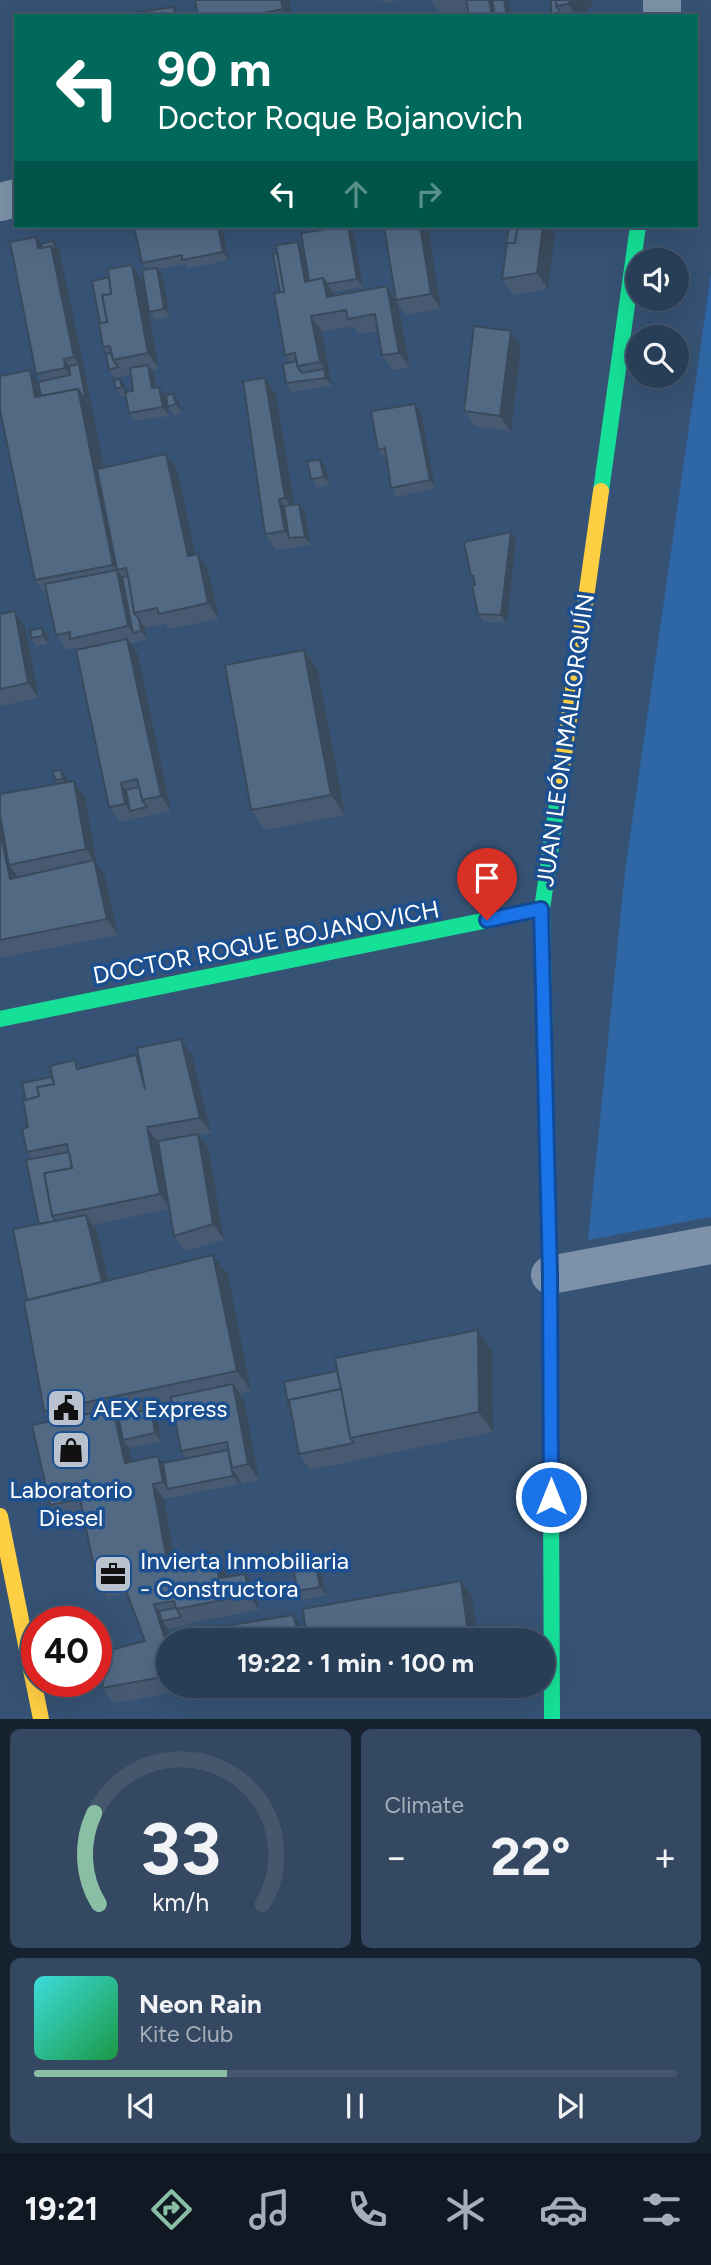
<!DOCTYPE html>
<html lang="en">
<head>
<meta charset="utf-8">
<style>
  :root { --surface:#283e57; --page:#344961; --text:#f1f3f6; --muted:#a5aeba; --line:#44576d; --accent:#8abfa5 }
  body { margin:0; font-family:Figtree,sans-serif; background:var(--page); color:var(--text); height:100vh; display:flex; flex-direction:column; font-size:26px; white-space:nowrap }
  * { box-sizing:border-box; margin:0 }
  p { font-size:23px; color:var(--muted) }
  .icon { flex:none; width:38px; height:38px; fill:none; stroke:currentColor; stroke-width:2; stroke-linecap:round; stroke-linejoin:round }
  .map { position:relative; height:1719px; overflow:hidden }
  .side { display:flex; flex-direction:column; gap:10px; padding:10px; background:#162230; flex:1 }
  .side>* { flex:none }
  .guide { position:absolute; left:14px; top:14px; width:684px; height:214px; border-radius:0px; box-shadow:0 7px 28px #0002,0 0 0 2px var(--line); background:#00695c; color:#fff; overflow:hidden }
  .fabs { position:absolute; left:626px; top:248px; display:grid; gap:14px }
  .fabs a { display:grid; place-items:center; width:63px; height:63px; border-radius:50%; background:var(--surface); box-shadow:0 7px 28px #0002,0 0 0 2px var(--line); font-size:35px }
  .speed { position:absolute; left:21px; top:1606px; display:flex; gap:14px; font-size:35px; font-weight:700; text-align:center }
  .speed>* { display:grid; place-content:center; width:91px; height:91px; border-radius:50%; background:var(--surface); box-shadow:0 7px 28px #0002,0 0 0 2px var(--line); line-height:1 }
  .speed .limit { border:10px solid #d22; background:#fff; color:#111 }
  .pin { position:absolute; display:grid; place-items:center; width:60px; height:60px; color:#fff; margin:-72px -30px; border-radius:50% 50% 50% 0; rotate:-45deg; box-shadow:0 0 7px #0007 }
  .pin .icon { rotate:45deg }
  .me { position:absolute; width:77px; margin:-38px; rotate:0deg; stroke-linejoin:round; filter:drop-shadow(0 0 5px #0008) }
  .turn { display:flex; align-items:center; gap:24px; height:147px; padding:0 28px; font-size:32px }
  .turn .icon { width:91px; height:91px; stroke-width:2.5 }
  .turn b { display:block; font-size:49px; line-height:60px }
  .lanes { display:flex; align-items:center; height:66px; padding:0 28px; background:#0003; justify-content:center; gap:35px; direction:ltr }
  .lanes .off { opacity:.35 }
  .big { font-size:52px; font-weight:700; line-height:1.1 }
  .side .card { flex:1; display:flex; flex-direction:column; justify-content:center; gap:10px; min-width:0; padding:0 24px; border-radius:10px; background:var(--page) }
  .side .dial { align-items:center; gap:0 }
  .dial svg { height:182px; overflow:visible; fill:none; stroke:var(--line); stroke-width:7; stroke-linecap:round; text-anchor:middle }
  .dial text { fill:var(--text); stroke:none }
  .song { display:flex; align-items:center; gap:21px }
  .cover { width:84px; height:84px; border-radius:10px; background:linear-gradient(135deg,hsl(180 70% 55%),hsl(140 70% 35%)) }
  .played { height:7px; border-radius:4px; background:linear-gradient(90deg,var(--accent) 30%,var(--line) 30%) }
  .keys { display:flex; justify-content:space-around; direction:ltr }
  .heat { display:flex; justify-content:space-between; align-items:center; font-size:38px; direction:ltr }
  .side .tiles { flex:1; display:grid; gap:10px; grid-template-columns:1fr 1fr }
  .card:last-child { grid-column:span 2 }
  .trip { position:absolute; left:156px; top:1628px; width:399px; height:70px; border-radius:35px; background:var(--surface); box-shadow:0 7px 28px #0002,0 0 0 2px var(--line); font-weight:700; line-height:70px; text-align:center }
  .tabs { display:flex; height:112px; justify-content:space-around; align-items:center; background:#101923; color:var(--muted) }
  .tabs .icon { width:49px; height:49px }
  .tabs .selected { color:var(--accent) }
  .tabs b { font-size:32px; color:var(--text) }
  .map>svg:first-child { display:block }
  .green { fill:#2f66a5 }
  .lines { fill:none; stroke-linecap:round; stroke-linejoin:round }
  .street { stroke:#7d92a8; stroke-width:38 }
  .fast { stroke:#16e098; stroke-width:16 }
  .slow { stroke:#ffcf43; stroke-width:16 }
  .wall { fill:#475a72; fill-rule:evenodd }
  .shaded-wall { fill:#394a5c }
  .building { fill:#526984; stroke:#394a5c; stroke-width:2 }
  .route-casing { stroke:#114b97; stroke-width:18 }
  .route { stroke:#1a73e8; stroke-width:12 }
  .labels { text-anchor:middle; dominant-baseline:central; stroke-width:7; stroke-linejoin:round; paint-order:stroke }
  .street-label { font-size:24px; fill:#fff; stroke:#1b4f8f }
  .poi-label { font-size:24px; fill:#fff; stroke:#1b4f8f; text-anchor:start }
</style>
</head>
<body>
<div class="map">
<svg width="711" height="1719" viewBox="0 0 711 1719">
  <rect width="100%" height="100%" fill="#365274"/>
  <!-- green -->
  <polygon class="green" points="711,274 711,1217 588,1240 625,871"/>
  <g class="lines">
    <!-- street -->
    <g class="street">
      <polyline points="662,16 662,0"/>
      <polyline points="0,202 16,198"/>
      <polyline points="550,1275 711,1245"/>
    </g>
    <!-- fast -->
    <g class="fast">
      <polyline points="601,491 638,226"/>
      <polyline points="0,1019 542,909"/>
      <polyline points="552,1719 550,1275 542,909 560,783"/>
    </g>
    <!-- slow -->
    <g class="slow">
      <polyline points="560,783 601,491"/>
      <polyline points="0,1516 41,1719"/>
    </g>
  </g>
  <!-- wall -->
  <g class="wall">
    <polygon points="195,0 289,0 292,16 198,16"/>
    <polygon points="382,0 399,0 384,3"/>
    <polygon points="431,0 508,0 511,16 469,16 468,12 448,16 441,16"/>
    <polygon points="551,0 593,3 582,16 551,16"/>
    <polygon points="134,226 222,226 229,260 188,268 185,264 158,269 163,276 170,317 155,320 149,312 147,269 142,263"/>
    <polygon points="348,226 354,235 363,287 333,292 334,296 387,286 395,297 384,226 441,309 406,315 398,304 410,368 393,370 382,355 378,331 359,334 353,326 322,332 332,386 292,392 286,383 290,362 285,355 280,292 303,249"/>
    <polygon points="509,226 548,289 513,295 502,279"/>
    <polygon points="53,241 59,249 104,467 166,454 177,469 195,554 208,569 219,619 169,629 165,624 145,628 147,639 130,644 138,654 171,811 120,822 109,807 78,650 77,648 67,650 56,635 49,600 35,580 1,417 0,417 0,372 1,376 38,382 42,381 36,374 41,244"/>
    <polygon points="132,265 143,281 159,369 152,370 154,373 156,387 159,387 165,395 169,416 135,421 129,413 126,396 122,397 116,389 120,379 126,387 127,392 133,391 131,374 115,378 109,370 108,354 103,347 109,277"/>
    <polygon points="511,331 521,346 511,432 475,426 464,411"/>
    <polygon points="276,394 294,504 299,504 305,512 311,545 276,550 265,534"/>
    <polygon points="179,402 182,413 174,415 168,407"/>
    <polygon points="415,404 421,412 435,488 397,497 391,488 387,458 384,458 378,450"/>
    <polygon points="326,468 330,485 317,488 311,479"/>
    <polygon points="516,540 507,623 484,622 478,614 474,582 471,576"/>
    <polygon points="0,614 25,627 39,698 0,706"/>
    <polygon points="42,628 48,637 49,644 37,646 31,638"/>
    <polygon points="304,650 318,671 345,815 265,830 251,810"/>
    <polygon points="61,770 67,778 68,782 85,797 97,865 105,875 118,935 0,958 0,794 58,784 55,780"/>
    <path d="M181 1039 192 1055 211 1133 199 1135 209 1150 224 1240 185 1251 174 1236 169 1209 93 1225 97 1231 109 1280 213 1255 228 1275 251 1391 240 1394 244 1400 259 1480 243 1484 238 1477 239 1484 164 1499 175 1560 225 1568 227 1577 245 1574 256 1589 259 1610 186 1624 187 1626 168 1629 169 1635 304 1630 307 1640H168V1685H216L113 1703 102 1688 145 1641 127 1593 108 1597 97 1582 83 1516 60 1521 50 1505 51 1421 44 1411 27 1300 39 1224 32 1159 27 1152 28 1127 26 1100 52 1077 75 1060 80 1068 140 1062ZM173 1407 181 1451 186 1458 163 1463 158 1456 132 1462 129 1448 161 1442 157 1417 153 1412Z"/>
    <polygon points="492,1351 493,1432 310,1470 299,1454"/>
    <polygon points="322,1575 326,1595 303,1600 297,1591"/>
    <polygon points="404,1685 484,1685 485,1688 412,1696"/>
  </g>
  <!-- shaded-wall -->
  <g class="shaded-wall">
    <polygon points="281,0 289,0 292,16 287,16 283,9"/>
    <polygon points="489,0 497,0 500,16 492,16"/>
    <polygon points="504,0 508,0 511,16 507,16"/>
    <polygon points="572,0 592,0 593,3 582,16 577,16 568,4"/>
    <polygon points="174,7 180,15 180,16 175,16"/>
    <polygon points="218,226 222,226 229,260 223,252"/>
    <polygon points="348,226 354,235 363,287 357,279"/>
    <polygon points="420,226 428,226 441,309 431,294"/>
    <polygon points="543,226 556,226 548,289 537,273"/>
    <polygon points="36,237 47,252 38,248"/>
    <polygon points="53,241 59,249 85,372 74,357 51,246"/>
    <polygon points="298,242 309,257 314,286 305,282"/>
    <polygon points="132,265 143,281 159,369 148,353"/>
    <polygon points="157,268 163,276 170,317 164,309"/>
    <polygon points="323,278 334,294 337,312 327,297"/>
    <polygon points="387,286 398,304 410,368 399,353"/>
    <polygon points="311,316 322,332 330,377 320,362"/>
    <polygon points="511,331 521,346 511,432 500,416"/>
    <polygon points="64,359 74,374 76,383 65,368"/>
    <polygon points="79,364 85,372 124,568 117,570 113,565 78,389"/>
    <polygon points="148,365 154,373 158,396 152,388"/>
    <polygon points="324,369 330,377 332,386 326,378"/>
    <polygon points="30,370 44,390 48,408 35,397"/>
    <polygon points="265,378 276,394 296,514 285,498"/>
    <polygon points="120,379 126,387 128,395 122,387"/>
    <polygon points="159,387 165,395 169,416 163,407"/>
    <polygon points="173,394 179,402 182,413 176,404"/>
    <polygon points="415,404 421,412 435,488 430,480"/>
    <polygon points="166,454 177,469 199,571 188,556"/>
    <polygon points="320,460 326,468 330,485 324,477"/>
    <polygon points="279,499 290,514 289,538 285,531"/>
    <polygon points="299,504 305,512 311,545 305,537"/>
    <polygon points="511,532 516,540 507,623 501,615"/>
    <polygon points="198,554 208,569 219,619 208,603"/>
    <polygon points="117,570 128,585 133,633 128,626"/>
    <polygon points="15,611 25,627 39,698 28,683"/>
    <polygon points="139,619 145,628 147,639 141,631"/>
    <polygon points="42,628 48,637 49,644 43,636"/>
    <polygon points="127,639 138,654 171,811 161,796"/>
    <polygon points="304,650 318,671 345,815 331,795"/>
    <polygon points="61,770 67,778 68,788 63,779"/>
    <polygon points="74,781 85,797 97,865 86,849"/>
    <polygon points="121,783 132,799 130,811 125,804"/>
    <polygon points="0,796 9,865 17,876 21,894 10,879 0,832"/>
    <polygon points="94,860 105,875 118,935 107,919"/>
    <polygon points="181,1039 192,1055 211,1133 200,1118"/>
    <polygon points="136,1055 146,1071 145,1089"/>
    <polygon points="147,1127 158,1143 170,1209 160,1194"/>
    <polygon points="198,1134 209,1150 224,1240 213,1224"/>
    <polygon points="86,1215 97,1231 114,1303 104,1287"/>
    <polygon points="213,1255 228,1275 251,1391 237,1371"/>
    <polygon points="478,1330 492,1351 493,1432 479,1412"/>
    <polygon points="233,1384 244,1400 259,1480 248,1464"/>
    <polygon points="113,1409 124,1424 123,1440 129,1448 136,1479 125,1463"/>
    <polygon points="151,1409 157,1417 161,1442 155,1433"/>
    <polygon points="158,1456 169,1472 167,1489 163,1482"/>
    <polygon points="232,1469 238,1477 239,1484 233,1476"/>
    <polygon points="153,1484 164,1499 178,1577 167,1561"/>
    <polygon points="215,1552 225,1568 229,1594 219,1578"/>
    <polygon points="316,1566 322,1575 326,1595 320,1587"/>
    <polygon points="245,1574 256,1589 259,1610 249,1595"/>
    <polygon points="461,1581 472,1597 478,1640 469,1640"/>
    <polygon points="154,1604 165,1620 162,1621 168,1629 171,1640 164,1636"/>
    <polygon points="293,1615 304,1630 307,1640 301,1640"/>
  </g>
  <!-- building -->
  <g class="building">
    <polygon points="195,0 281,0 283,9 249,16 198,16"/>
    <polygon points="466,0 489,0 492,16 469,16"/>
    <polygon points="492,0 504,0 507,16 495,16"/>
    <polygon points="551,0 556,0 556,6 561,13 551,16"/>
    <polygon points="556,0 572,0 568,4 556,6"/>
    <polygon points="174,7 175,16 126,16 126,14"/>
    <polygon points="134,226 218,226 223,252 182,260 182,255 142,263"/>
    <polygon points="348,226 357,279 327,284 323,278 309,281 301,233"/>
    <polygon points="384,226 420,226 431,294 396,300"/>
    <polygon points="509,226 518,226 515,243 507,243 505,251"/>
    <polygon points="518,226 543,226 537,273 502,279 507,243 515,243"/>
    <polygon points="36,237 38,248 51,246 74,357 64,359 65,368 36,374 10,242"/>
    <polygon points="53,241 56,253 51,246 42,248 41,244"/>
    <polygon points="298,242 305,282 323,278 327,297 387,286 399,353 382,355 375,314 348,319 346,310 311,316 320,362 297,366 295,353 285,355 274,293 284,292 276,245"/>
    <polygon points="277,253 284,292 280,292 273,254"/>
    <polygon points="132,265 148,353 113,360 110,346 103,347 99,323 107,322 102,295 111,294 108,269"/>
    <polygon points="157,268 164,309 149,312 142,270"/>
    <polygon points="109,277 111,294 102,295 107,322 100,323 92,281"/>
    <polygon points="474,326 511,331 500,416 464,411"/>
    <polygon points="111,353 113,360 118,367 109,370 106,354"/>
    <polygon points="297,361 297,366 302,373 324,369 326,378 286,383 283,364"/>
    <polygon points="79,364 86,401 78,389 41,396 38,382 70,375 69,366"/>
    <polygon points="148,365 152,388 159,387 163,407 129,413 125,392 133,391 130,368"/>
    <polygon points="30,370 35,397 78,389 113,565 35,580 0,410 0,376"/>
    <polygon points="265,378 285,498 279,499 285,531 265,534 243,381"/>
    <polygon points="120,379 122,387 116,389 114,380"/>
    <polygon points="173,394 176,404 168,407 166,395"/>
    <polygon points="415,404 430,480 391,488 385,448 378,450 371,411"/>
    <polygon points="166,454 188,556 198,554 208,603 159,614 157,608 134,613 126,568 117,570 97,469"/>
    <polygon points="320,460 324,477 311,479 307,461"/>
    <polygon points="299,504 305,537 289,538 284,506"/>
    <polygon points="511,532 501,615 478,614 472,585 475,585 473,576 471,576 464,542"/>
    <polygon points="117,570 128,626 70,639 70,632 56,635 45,584"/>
    <polygon points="128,576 134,613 139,619 141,631 133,633 122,577"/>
    <polygon points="15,611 28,683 0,689 0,614"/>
    <polygon points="42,628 43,636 31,638 30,630"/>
    <polygon points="127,639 161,796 142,800 137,779 121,783 125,804 109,807 76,650"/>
    <polygon points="304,650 331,795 251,810 225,665"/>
    <polygon points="61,770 63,779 55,780 53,771"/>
    <polygon points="74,781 86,849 9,865 0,815 0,794"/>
    <polygon points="139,787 142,800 147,807 130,811 126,790"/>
    <polygon points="0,832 10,879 94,860 107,919 0,940"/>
    <polygon points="181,1039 200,1118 147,1127 160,1194 52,1216 44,1173 72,1168 67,1144 27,1152 22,1129 28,1127 23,1100 39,1096 37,1087 54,1084 50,1066 75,1060 77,1069 136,1055 145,1089 137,1048"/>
    <polygon points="52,1077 54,1084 37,1087 39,1096 26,1100 22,1083"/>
    <polygon points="198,1134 213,1224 174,1236 158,1141"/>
    <polygon points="69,1152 72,1168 44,1173 52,1216 56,1221 39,1224 26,1160"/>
    <polygon points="86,1215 102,1282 27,1300 13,1229"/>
    <polygon points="213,1255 237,1371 44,1411 24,1301"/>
    <polygon points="478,1330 479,1412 350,1438 335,1358"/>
    <polygon points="337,1371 341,1389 289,1400 289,1408 284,1382"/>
    <polygon points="233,1384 248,1464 232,1468 227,1442 181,1451 171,1397"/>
    <polygon points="341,1389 350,1438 354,1443 299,1454 289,1400"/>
    <polygon points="113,1409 125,1463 158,1456 163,1482 153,1484 167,1561 215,1552 219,1578 245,1574 249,1595 176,1609 174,1601 154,1604 164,1636 293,1615 301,1640 168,1640 168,1676 102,1688 110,1650 145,1641 121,1577 97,1582 80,1499 50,1505 32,1425"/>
    <polygon points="151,1409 155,1433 123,1440 118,1416"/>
    <polygon points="228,1450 233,1476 167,1489 163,1463"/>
    <polygon points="316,1566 320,1587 297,1591 294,1571"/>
    <polygon points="461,1581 469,1640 307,1640 303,1609"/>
    <polygon points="176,1608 181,1617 162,1621 159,1611"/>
  </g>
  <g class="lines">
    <defs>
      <polyline id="route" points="487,920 541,909 550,1275 551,1497"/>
    </defs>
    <!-- route casing -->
    <use href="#route" class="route-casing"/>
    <!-- route -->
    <use href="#route" class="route"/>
  </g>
  <!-- icons -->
  <defs>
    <symbol id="civic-square" viewBox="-11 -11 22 22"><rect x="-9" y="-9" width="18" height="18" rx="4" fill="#b9c2ce" stroke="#1b4f8f"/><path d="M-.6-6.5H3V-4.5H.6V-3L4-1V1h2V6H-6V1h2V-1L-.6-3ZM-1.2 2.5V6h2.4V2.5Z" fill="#111"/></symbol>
    <symbol id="shop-square" viewBox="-11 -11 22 22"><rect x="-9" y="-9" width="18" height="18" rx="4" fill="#b9c2ce" stroke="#1b4f8f"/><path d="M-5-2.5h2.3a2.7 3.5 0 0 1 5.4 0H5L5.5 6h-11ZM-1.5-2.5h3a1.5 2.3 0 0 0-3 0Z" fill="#111"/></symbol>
    <symbol id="office-square" viewBox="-11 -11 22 22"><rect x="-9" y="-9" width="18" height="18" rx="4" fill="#b9c2ce" stroke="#1b4f8f"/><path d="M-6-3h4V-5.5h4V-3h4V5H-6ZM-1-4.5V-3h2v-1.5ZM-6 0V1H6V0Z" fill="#111"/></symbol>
  </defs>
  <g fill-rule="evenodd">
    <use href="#civic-square" x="44" y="1386" width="44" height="44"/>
    <use href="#shop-square" x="49" y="1428" width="44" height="44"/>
    <use href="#office-square" x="91" y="1552" width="44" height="44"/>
  </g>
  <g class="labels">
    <!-- street labels -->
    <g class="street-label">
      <text transform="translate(565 740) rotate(-82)">JUAN LEÓN MALLORQUÍN</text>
      <text transform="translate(266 942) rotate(-11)">DOCTOR ROQUE BOJANOVICH</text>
    </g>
    <!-- poi labels -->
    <g class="poi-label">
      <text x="93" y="1408">AEX Express</text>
      <text x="71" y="1489" text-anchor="middle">Laboratorio<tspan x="71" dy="28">Diesel</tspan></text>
      <text x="140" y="1560">Invierta Inmobiliaria<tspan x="140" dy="28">- Constructora</tspan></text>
    </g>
  </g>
</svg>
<div class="fabs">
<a><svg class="icon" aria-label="sound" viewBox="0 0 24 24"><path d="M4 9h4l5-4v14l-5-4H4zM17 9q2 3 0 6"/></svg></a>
<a><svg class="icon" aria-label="search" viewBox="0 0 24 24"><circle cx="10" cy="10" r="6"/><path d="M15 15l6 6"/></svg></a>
</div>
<div class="speed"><div class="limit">40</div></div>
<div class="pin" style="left:487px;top:920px;background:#d93025"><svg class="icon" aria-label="arrive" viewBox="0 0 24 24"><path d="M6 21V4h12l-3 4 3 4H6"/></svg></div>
<svg class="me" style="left:551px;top:1497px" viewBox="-20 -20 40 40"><circle r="17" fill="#1a73e8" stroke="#fff" stroke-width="3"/><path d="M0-11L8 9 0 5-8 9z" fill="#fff"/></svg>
<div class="trip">19:22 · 1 min · 100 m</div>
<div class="guide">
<div class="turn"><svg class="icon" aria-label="left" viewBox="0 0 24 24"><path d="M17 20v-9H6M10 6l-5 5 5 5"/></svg><div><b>90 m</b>Doctor Roque Bojanovich</div></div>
<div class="lanes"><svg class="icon" aria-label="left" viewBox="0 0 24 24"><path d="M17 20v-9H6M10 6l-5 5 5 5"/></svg><svg class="icon off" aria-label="ahead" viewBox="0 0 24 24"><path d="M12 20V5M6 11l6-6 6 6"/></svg><svg class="icon off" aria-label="right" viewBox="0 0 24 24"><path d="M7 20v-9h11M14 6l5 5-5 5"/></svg></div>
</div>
</div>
<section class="side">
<div class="tiles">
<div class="card dial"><svg viewBox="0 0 100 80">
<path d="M14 69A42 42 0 1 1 86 69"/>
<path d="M14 69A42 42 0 0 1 12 29" stroke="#8abfa5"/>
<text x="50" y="56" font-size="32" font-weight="700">33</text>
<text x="50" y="72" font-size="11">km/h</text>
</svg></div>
<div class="card"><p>Climate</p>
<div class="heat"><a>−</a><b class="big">22°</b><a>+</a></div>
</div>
<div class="card">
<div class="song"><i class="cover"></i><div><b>Neon Rain</b><p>Kite Club</p></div></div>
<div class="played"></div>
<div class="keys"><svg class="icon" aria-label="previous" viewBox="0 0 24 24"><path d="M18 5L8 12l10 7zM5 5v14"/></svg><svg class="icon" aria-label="pause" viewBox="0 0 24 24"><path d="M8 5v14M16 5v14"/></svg><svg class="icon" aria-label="next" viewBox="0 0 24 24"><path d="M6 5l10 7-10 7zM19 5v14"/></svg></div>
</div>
</div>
</section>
<nav class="tabs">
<b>19:21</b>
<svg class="icon selected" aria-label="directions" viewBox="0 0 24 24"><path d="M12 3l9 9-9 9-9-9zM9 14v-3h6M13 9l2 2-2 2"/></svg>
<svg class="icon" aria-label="music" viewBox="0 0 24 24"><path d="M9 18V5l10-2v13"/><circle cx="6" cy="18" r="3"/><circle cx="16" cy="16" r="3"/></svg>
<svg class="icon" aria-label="phone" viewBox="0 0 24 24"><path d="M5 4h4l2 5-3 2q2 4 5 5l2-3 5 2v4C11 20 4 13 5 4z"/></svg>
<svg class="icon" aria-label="climate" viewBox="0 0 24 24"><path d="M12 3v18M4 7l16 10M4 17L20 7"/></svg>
<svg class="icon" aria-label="car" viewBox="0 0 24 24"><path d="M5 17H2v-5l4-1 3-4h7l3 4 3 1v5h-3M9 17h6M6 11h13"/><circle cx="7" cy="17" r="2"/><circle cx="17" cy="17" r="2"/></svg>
<svg class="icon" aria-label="filters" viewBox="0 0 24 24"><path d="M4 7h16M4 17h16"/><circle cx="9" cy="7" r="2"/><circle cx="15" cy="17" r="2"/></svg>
</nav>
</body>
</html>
